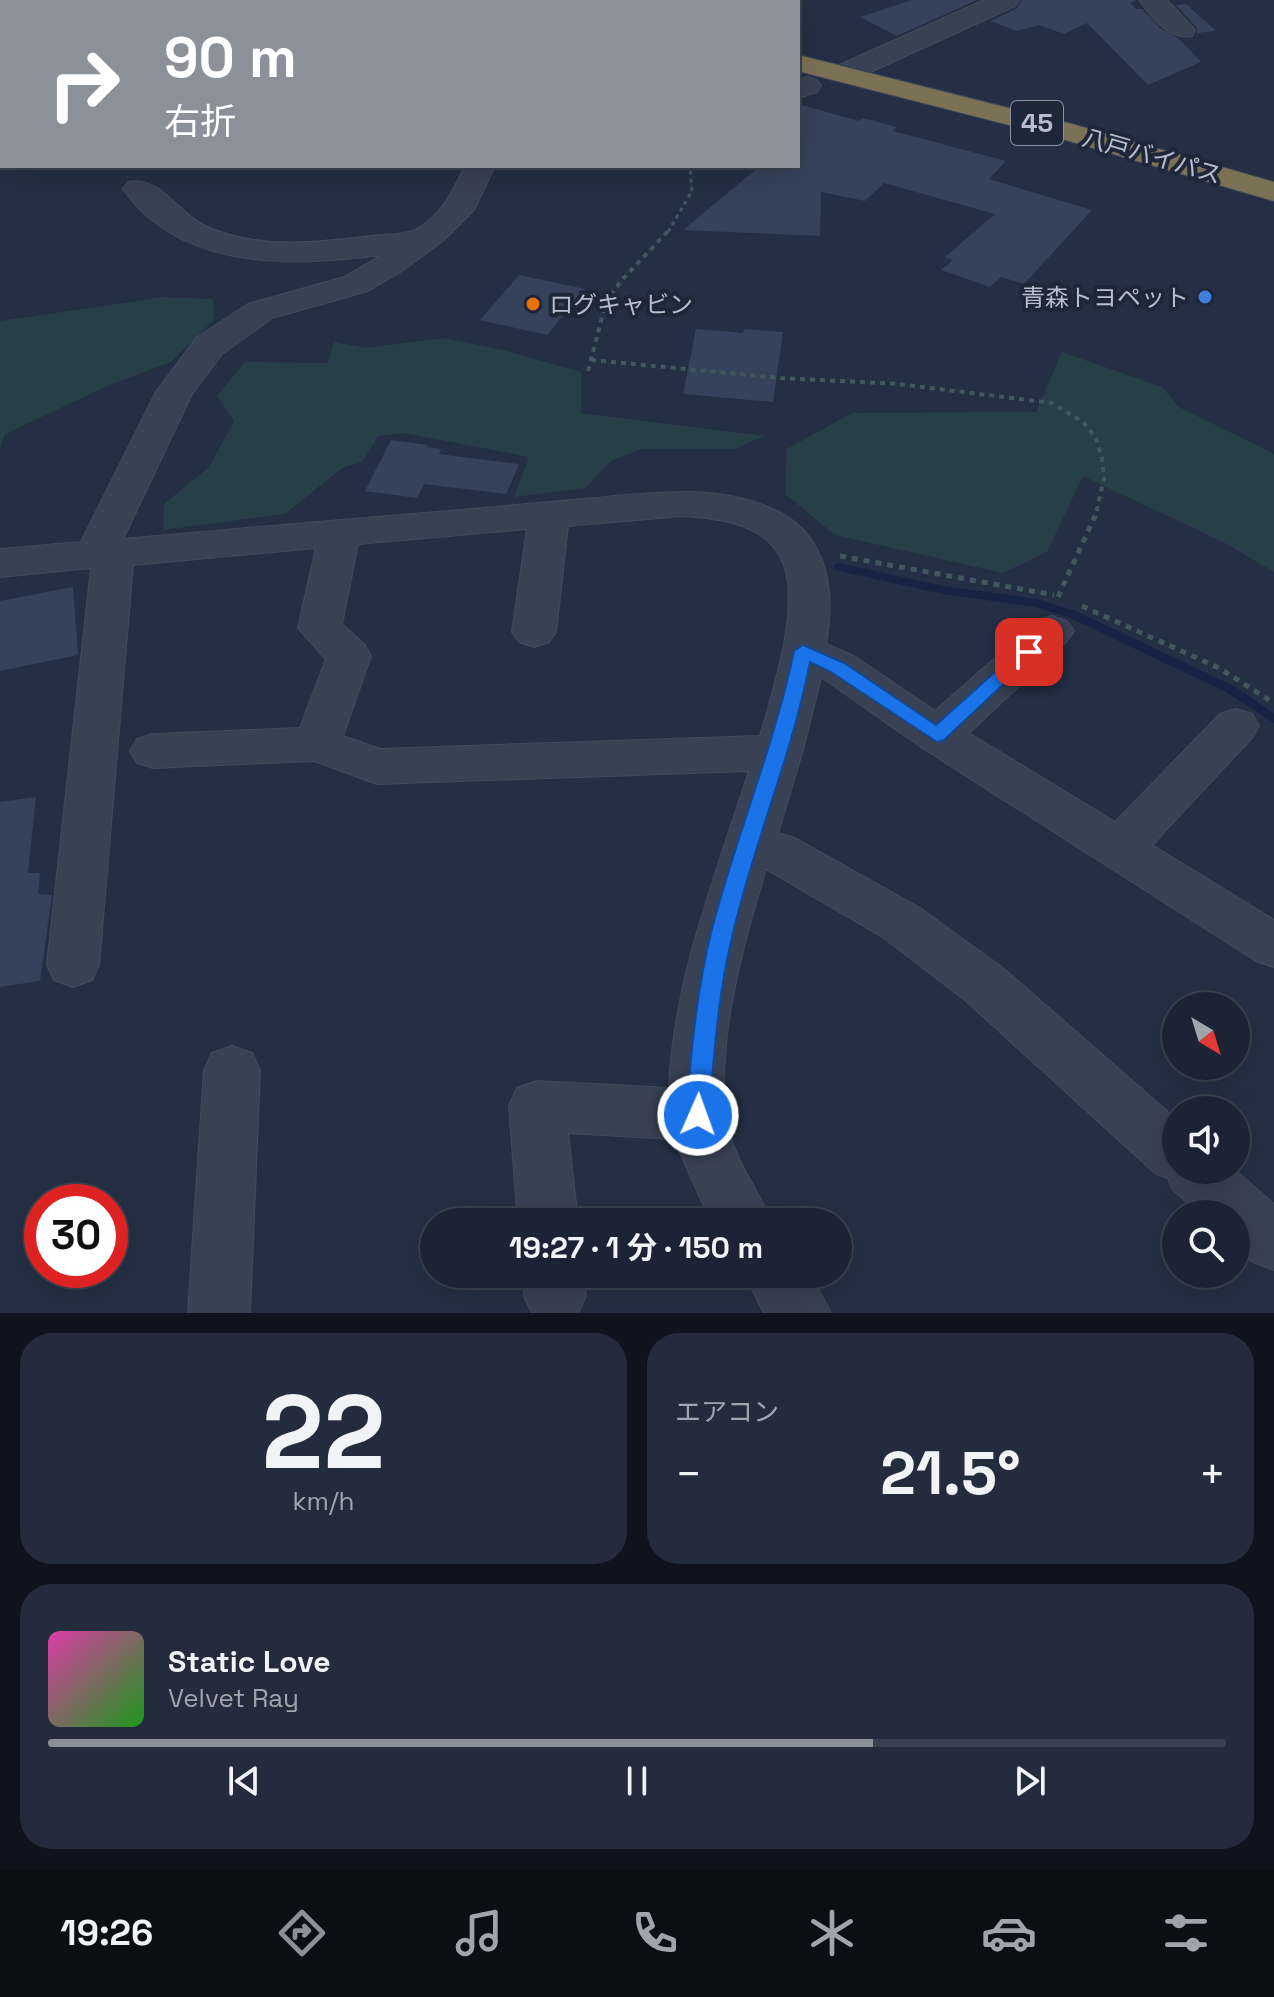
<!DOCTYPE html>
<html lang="ja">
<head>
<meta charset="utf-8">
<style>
  :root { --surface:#1b2334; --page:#242b3c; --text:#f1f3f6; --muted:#a0a4ac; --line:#39404f; --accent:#8c9099 }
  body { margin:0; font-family:"Space Grotesk","Noto Sans JP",sans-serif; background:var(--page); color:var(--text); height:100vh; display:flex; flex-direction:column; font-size:30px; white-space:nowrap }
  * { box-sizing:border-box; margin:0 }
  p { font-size:26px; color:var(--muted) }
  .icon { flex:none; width:44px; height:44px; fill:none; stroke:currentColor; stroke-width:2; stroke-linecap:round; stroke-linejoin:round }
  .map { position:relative; height:1313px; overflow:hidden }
  .drawer { display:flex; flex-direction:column; gap:20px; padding:20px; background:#0f131d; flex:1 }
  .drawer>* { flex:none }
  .hud { position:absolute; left:0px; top:0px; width:800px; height:168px; box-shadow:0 8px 32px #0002,0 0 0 2px var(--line); background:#8c9099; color:#fff; overflow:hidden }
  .needle { width:52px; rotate:142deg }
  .buttons { position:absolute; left:1162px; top:992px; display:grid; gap:16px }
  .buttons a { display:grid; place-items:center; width:88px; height:88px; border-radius:50%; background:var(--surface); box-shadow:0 8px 32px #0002,0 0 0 2px var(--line); font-size:40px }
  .speed { position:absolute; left:24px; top:1184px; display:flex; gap:16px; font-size:40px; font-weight:700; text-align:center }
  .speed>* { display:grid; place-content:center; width:104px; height:104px; border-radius:50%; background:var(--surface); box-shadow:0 8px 32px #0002,0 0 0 2px var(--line); line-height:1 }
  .speed .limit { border:12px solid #d22; background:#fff; color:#111 }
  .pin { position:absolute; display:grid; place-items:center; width:68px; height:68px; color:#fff; margin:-34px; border-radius:16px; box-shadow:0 4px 12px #0006 }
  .me { position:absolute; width:88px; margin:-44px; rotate:2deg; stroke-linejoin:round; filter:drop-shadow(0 0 6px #0008) }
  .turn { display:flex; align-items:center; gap:28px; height:168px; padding:0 32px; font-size:36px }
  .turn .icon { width:104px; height:104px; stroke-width:2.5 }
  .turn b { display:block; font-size:56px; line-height:68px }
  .big { font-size:60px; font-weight:700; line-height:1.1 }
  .drawer .card { flex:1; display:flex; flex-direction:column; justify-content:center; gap:12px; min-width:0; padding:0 28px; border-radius:32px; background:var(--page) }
  .drawer .dial { align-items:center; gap:0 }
  .dial b { font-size:104px; line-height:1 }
  .song { display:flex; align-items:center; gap:24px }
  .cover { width:96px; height:96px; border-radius:12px; background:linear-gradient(135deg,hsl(320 70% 55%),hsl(120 70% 35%)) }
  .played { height:8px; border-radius:4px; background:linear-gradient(90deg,var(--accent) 70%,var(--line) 70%) }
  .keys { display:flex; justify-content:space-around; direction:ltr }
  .heat { display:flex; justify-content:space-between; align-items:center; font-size:44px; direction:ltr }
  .drawer .tiles { flex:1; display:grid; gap:20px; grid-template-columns:1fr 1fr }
  .card:last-child { grid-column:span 2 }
  .trip { position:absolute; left:420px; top:1208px; width:432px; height:80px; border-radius:40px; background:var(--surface); box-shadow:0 8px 32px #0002,0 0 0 2px var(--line); font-weight:700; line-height:80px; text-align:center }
  .dock { display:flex; height:128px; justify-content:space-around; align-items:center; background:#0b0e15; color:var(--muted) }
  .dock .icon { width:56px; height:56px }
  .dock .on { color:var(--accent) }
  .dock b { font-size:36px; color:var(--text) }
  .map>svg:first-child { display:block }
  .green { fill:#273f46 }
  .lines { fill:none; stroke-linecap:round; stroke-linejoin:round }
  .stream { fill:#162345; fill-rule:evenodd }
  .building { fill:#36425b }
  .minor-casing { stroke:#434a5e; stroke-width:2 }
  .highway-casing { stroke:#41495c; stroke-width:2 }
  .path-far2 { stroke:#40585d; stroke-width:3; stroke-dasharray:4 4; stroke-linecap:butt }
  .path-far1 { stroke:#40585d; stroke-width:4; stroke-dasharray:5 5; stroke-linecap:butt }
  .path { stroke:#40585d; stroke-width:5; stroke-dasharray:6 6; stroke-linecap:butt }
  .minor { fill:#394154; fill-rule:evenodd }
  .highway { fill:#7b7155; fill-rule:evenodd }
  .route { fill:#1a73e8; stroke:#114b97; stroke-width:2 }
  .shop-dot { fill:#3f7fe0; stroke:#1e263a; stroke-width:3 }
  .food-dot { fill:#e8710a; stroke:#1e263a; stroke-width:3 }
  .labels { text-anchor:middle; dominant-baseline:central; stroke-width:8; stroke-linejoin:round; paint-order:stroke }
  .far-street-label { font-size:24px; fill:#b7bdce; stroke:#1e263a }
  .far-poi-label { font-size:24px; fill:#b7bdce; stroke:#1e263a; text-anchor:end }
  .shield { fill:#1e263a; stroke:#8990a2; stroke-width:2 }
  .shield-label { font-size:26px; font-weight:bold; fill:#b7bdce }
</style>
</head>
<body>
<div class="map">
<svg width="1274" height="1313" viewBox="0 0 1274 1313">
  <rect width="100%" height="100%" fill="#242f45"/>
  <!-- green -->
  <g class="green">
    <polygon points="164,297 213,299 214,320 171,362 112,384 5,434 0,449 0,321"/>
    <polygon points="444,338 503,350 581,372 581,413 764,436 735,449 642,449 611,461 585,488 514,497 529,457 404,433 378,436 362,462 342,468 285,514 163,530 164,504 209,467 234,421 217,396 245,362 328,363 334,342 366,348"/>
    <polygon points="1062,352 1162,387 1179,407 1274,454 1274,572 1227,544 1083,476 1047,552 1003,573 835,535 785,494 787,449 852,413 1036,412"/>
  </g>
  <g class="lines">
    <!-- stream -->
    <polygon class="stream" points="839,563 943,586 1037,599 1076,611 1234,686 1274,713 1274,723 1226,692 1068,617 1036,607 943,594 835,570 833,567 835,564"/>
  </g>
  <!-- building -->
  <g class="building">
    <polygon points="912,0 977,0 897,36 860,17"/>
    <polygon points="1022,0 1136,0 1130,3 1136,9 1142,9 1160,28 1178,38 1201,62 1148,85 1087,23 1064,34 1039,25 1017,31 990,21 1016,9"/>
    <polygon points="1186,4 1216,31 1197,33 1197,28 1176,5"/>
    <polygon points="798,104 859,121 863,118 897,127 893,131 1006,161 989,179 1092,210 1024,284 1001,277 990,287 941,270 953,260 945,257 995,214 884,183 865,201 821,192 820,236 683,230 760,166 798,166"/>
    <polygon points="519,275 585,289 547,335 480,320"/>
    <polygon points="696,329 743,333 744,329 783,332 773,402 683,394"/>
    <polygon points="391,440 428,445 426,447 441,449 439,454 519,464 506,494 424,484 417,498 365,491"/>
    <polygon points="73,587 78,655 0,671 0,601"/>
    <polygon points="36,797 28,873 40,873 38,894 52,895 40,981 0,987 0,802"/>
  </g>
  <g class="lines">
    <defs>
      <g id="minor">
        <polygon points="624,0 651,0 623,2"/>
        <polygon points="984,0 1019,0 1015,6 855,79 845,81 835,79 831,73 835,67"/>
        <path d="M1139 0H1167L1195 30 1192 36C1170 41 1151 17 1139 0Z"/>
        <polygon points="807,77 817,80 821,86 817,92 798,98 798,80"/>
        <path d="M465 166H495L474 210 444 240 402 271 368 291 272 318 222 354 192 394 123 539C236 529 348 519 461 510 506 506 550 502 594 498 655 493 721 482 779 512 829 538 835 593 826 644L854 656 935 711 1037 621 1052 616 1067 621 1074 631 1067 641 969 733 1115 822 1220 714 1236 709 1252 714 1259 726 1252 738 1152 845 1274 920V967L1256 961 921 747 821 677 802 753 778 833 795 838 920 908 1003 968 1176 1119V1170H1235L1274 1204V1270L1253 1262 1236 1247V1214H1200L1172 1189 1168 1178 1156 1174 965 1000 884 938 766 869C744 941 710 1059 730 1134 738 1165 759 1192 772 1222H711L674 1139 568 1133 578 1222H518L509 1106 517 1088 537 1081 669 1088C674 977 716 875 749 771L377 784 314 761 153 768 137 763 130 751 137 739 153 734 300 728 326 659 298 628 316 548 133 565 99 965 92 980 73 987 54 980 47 965 91 568 0 577V549L81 542 156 392 196 338 248 304 344 277 382 255C294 266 181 272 123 189L128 182C159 175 178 213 205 226 260 251 323 242 381 235 392 234 408 234 417 229 441 216 454 189 465 166ZM681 516C715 518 761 522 780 556 804 599 773 691 760 736L380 749 343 736 371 656 365 645 342 624 358 544 527 529 512 632 519 642 534 647 549 642 556 632 568 526Z"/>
        <polygon points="232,1046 252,1053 260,1070 250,1313 188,1313 204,1070 212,1053"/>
        <polygon points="523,1274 583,1274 586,1296 578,1313 532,1313 524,1296"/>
        <polygon points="744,1274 810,1274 831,1313 764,1313"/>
      </g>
      <g id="highway">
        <polygon points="375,0 412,0 413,2 376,2"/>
        <polygon points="474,0 510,0 511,2 475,2"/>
        <polygon points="798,55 1072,124 1274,182 1274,201 1052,136 798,71"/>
      </g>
    </defs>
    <!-- minor casing -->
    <use href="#minor" class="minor-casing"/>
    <!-- highway casing -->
    <use href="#highway" class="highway-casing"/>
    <!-- path-far2 -->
    <polyline class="path-far2" points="668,232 692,191 690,166"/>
    <!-- path-far1 -->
    <g class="path-far1">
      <polyline points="591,360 781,378 898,384 1052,403 1083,422 1096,438 1102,458 1104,478 1095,518"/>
      <polyline points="588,371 606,302 621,281 669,230"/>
    </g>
    <!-- path -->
    <g class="path">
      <polyline points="840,556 1054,595"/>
      <polyline points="1058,597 1095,516"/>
      <polyline points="1082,606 1219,668 1274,703"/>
    </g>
    <!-- minor -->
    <use href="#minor" class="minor"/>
    <!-- highway -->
    <use href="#highway" class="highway"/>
  </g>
  <!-- route -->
  <path class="route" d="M803 645 844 663 936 725 1023 647H1036L1038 652 944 740 937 742 831 672 810 662C792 755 754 842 733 933 718 993 714 1054 709 1115L706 1123 698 1126 690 1123 686 1115C691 1054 696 994 711 933 735 838 774 748 794 651Z"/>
  <!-- markers -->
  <circle class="shop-dot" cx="1205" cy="297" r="8"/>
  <circle class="food-dot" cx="533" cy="304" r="8"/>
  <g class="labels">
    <!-- far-street labels -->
    <g class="far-street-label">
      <text transform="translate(1152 156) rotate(16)">八戸バイパス</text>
    </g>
    <!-- far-poi labels -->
    <g class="far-poi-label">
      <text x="1189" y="297">青森トヨペット</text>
      <text x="549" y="304" text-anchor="start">ログキャビン</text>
    </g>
    <!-- shield labels -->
    <rect class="shield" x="1011" y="101" width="52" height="44" rx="6"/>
    <g class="shield-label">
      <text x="1037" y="123">45</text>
    </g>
  </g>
</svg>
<div class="buttons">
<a><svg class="needle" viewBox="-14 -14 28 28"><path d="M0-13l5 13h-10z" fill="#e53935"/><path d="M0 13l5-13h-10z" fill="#a0a4ac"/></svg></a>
<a><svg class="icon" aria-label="sound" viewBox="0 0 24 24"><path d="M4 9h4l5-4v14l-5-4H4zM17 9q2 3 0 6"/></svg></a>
<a><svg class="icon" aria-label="search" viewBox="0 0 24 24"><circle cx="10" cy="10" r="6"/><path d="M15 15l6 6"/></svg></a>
</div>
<div class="speed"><div class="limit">30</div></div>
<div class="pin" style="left:1029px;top:652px;background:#d93025"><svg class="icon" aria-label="arrive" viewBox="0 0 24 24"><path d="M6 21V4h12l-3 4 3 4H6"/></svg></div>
<svg class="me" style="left:698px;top:1115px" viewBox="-20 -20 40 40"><circle r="17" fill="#1a73e8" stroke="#fff" stroke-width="3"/><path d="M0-11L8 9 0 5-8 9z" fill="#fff"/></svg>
<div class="trip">19:27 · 1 分 · 150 m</div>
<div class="hud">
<div class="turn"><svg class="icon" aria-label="right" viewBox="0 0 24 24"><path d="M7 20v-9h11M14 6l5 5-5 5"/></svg><div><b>90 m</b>右折</div></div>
</div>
</div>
<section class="drawer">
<div class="tiles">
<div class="card dial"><b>22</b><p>km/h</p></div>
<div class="card"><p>エアコン</p>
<div class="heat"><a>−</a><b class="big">21.5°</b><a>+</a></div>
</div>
<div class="card">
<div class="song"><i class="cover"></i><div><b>Static Love</b><p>Velvet Ray</p></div></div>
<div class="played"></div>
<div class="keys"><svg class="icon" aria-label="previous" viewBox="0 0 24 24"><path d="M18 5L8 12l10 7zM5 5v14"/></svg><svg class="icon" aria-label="pause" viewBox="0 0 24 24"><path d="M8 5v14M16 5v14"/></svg><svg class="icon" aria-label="next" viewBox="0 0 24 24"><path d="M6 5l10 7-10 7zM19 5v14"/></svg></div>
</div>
</div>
</section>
<nav class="dock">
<b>19:26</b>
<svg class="icon on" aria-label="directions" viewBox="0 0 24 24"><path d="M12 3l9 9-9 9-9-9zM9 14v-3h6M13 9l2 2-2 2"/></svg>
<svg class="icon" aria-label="music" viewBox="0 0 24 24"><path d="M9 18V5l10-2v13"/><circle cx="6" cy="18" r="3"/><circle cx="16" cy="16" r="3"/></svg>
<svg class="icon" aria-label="phone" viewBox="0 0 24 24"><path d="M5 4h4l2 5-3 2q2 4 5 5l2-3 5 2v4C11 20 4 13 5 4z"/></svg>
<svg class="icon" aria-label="climate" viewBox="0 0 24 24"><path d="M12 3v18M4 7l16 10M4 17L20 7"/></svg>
<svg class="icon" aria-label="car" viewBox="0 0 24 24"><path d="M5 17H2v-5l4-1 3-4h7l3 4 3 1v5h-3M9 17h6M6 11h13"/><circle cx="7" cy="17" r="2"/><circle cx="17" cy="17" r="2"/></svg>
<svg class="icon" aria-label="filters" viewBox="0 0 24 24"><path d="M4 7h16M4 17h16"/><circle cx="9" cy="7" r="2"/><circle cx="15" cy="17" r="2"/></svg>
</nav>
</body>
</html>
